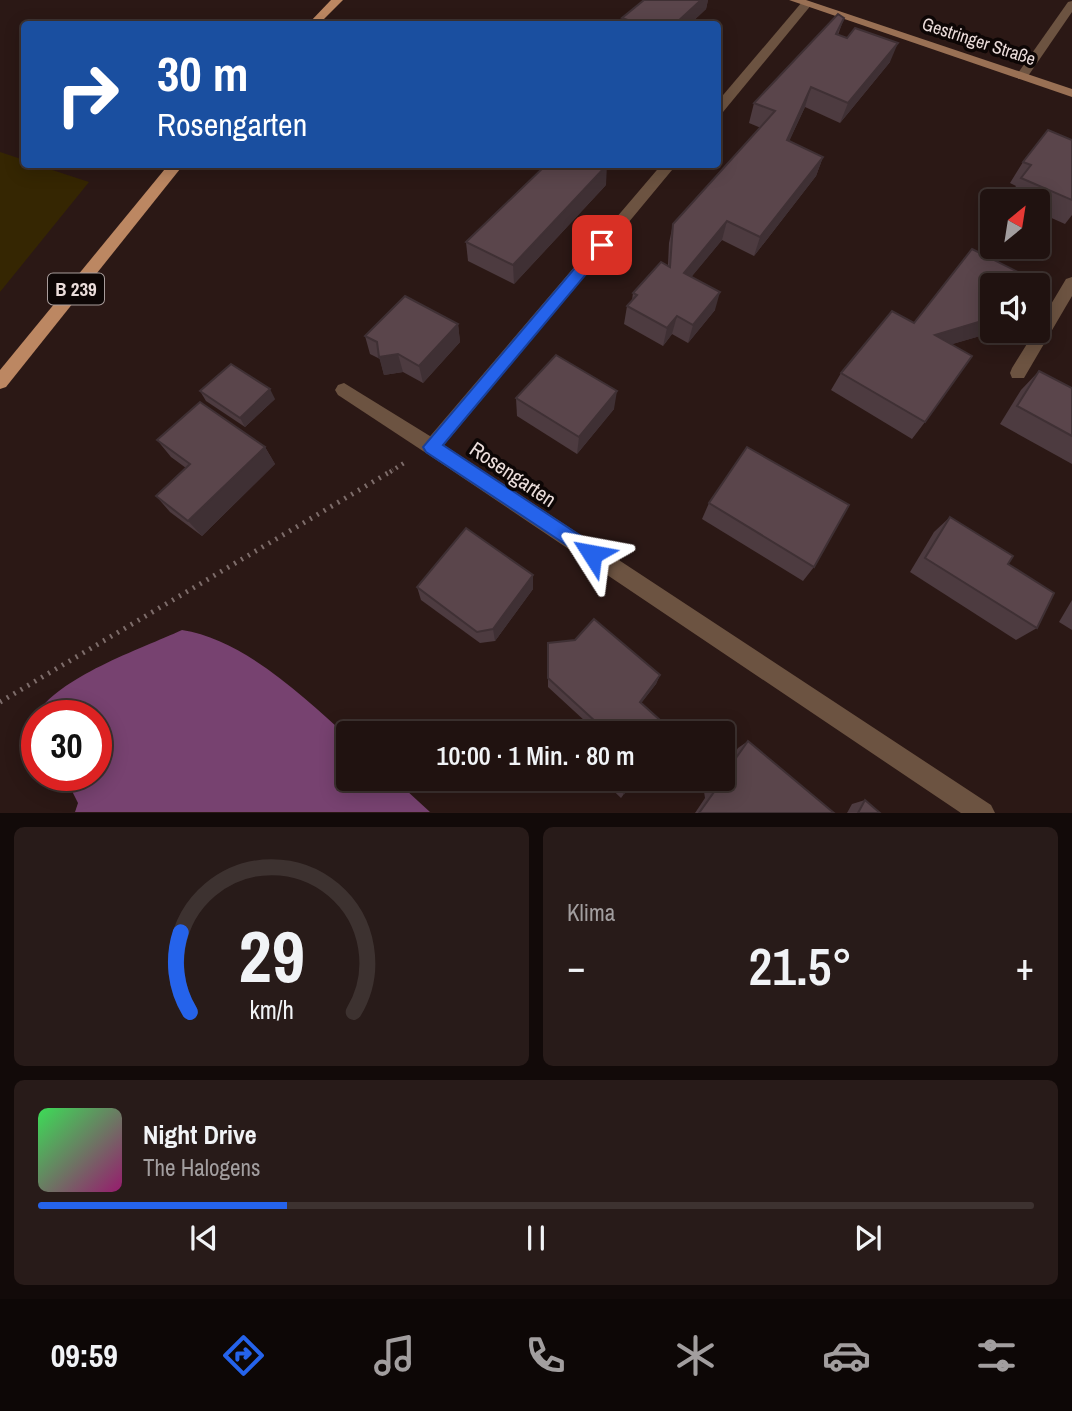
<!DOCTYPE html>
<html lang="de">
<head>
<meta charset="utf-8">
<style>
  :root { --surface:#201210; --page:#281b19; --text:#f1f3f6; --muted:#a29e9f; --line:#3d3230; --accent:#2563eb }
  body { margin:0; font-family:"Archivo Narrow",sans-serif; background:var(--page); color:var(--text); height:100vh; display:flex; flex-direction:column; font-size:26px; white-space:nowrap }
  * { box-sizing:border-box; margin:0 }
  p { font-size:23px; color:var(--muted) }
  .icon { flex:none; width:38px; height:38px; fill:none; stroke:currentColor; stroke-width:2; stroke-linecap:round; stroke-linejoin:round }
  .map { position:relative; height:813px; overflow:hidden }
  .drawer { display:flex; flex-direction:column; gap:14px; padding:14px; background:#120a09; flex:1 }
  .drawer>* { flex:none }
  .guide { position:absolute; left:21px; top:21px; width:700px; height:147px; border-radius:7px; box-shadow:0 4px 18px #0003,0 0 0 2px var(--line); background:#1a4fa0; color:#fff; overflow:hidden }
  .needle { width:46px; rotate:30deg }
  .controls { position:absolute; left:980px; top:189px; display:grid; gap:14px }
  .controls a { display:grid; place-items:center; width:70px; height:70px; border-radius:7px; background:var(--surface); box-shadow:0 4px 18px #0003,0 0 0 2px var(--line); font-size:35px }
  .speed { position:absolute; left:21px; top:700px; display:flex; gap:14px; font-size:35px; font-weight:700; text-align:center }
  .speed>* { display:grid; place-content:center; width:91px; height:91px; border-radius:50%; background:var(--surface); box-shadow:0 4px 18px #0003,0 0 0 2px var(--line); line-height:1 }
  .speed .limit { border:10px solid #d22; background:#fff; color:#111 }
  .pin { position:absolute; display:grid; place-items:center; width:60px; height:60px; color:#fff; margin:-30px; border-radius:14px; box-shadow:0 4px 10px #0006 }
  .me { position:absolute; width:77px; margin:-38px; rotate:304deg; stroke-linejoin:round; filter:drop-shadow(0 0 5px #0008) }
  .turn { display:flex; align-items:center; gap:24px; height:147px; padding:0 21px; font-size:32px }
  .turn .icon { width:91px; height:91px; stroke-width:2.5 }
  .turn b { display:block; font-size:49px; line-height:60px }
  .big { font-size:52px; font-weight:600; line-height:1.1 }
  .drawer .widget { flex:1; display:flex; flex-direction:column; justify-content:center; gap:10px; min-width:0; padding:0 24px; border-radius:10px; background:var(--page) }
  .drawer .dial { align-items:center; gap:0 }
  .dial svg { height:182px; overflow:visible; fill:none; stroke:var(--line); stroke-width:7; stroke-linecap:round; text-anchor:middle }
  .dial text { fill:var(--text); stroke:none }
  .song { display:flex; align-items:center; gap:21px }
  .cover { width:84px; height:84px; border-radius:10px; background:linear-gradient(135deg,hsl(130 70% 55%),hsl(320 70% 35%)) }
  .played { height:7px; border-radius:4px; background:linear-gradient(90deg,var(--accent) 25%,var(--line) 25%) }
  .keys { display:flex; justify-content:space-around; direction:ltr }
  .heat { display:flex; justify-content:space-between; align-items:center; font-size:38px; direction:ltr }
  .drawer .tiles { flex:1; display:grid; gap:14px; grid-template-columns:1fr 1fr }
  .widget:last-child { grid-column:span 2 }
  .trip { position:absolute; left:336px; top:721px; width:399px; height:70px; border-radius:7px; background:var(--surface); box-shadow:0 4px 18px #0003,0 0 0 2px var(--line); font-weight:600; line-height:70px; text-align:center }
  .tab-bar { display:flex; height:112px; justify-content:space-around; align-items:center; background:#0d0706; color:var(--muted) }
  .tab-bar .icon { width:49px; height:49px }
  .tab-bar .active { color:var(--accent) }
  .tab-bar b { font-size:32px; color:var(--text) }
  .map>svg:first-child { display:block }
  .green { fill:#352602 }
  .water { fill:#774270 }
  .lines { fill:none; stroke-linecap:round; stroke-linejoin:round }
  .path-far1 { stroke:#7d6c6a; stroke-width:4.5; stroke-dasharray:2 5; stroke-linecap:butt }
  .path { stroke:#7d6c6a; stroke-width:5; stroke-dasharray:2 6; stroke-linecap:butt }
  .service { fill:#6c5341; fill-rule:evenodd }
  .minor { fill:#6c5341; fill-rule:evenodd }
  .secondary { fill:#997054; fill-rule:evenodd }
  .primary { fill:#bc8762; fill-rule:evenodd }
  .wall { fill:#4d3b40 }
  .shaded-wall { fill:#3f3034 }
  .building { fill:#5a454b; stroke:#3f3034; stroke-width:2 }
  .route { fill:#2563eb; stroke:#184099; stroke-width:2 }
  .labels { text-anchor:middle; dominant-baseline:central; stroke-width:7; stroke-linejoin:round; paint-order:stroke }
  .far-street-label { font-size:18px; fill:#ebdddb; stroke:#0d0605 }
  .shield { fill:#0d0605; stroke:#a89c9b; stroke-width:2 }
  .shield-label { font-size:19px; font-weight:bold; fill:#ebdddb }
  .street-label { font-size:21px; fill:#ebdddb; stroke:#0d0605 }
</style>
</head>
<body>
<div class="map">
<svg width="1072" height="813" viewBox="0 0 1072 813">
  <rect width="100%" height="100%" fill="#2b1815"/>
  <!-- green -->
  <polygon class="green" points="0,152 24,160 24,164 37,165 89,182 0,292"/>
  <!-- water -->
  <path class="water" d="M182 630C243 639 304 697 348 737V779H394L430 812H75L78 803 64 775H96V716H37V721L35 717C57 677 141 649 182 630Z"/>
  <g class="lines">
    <!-- path-far1 -->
    <polyline class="path-far1" points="390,472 404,463"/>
    <!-- path -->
    <polyline class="path" points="0,702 393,470"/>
    <!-- service -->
    <g class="service">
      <polygon points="1072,277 1072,296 1024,378 1012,378 1010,373 1012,368 1035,331 1038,331 1038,326 1066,279"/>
      <polygon points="344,383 438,441 441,447 438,453 432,455 426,453 338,395 335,390 338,385"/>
    </g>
    <!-- minor -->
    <g class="minor">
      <polygon points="1072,1 1072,12 1026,79 1018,79 1018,73 1068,2"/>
      <polygon points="802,2 812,4 723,112 718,113 718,101"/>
      <polygon points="662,164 677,164 444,445 991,805 995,813 961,813 426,453 423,447 426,441"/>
    </g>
    <!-- secondary -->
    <polygon class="secondary" points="789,0 806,0 1072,89 1072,97"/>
    <!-- primary -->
    <g class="primary">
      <polygon points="331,0 343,0 319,24 308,24"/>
      <polygon points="169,164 184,164 6,387 0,389 0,370"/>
    </g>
  </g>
  <!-- wall -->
  <g class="wall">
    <polygon points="644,0 708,0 706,9 690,24 621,24 622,18"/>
    <polygon points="844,18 838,35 890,62 840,123 805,107 789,141 823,157 816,176 754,256 722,240 691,277 715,310 688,343 672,334 663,346 624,324 627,306 632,300 633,293 668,265 669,243 673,224 761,128 749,123 754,103"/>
    <polygon points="1072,140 1072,215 1065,224 1038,212 1038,201 1014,201 1008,198 1016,186 1010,183 1023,162"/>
    <polygon points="606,185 514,284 468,261 466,242"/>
    <polygon points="992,285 992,327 987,334 952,344 925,422 912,439 831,390 841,373"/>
    <polygon points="458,324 460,342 423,383 403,372 384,375 380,359 370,354 365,336"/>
    <polygon points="1039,371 1072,388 1072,464 1000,424 1021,390"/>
    <polygon points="200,391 275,399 245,427 206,401"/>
    <polygon points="516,398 614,409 577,454 517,416"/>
    <polygon points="157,440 265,447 275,464 202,536 170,512 156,496 186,468 171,457"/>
    <polygon points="709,503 814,567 803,581 702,519"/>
    <polygon points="950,517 1008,564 1037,628 1016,640 910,572 934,532"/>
    <polygon points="533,575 533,589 495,641 480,643 421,600 417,587"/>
    <polygon points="1072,600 1072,630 1059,622"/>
    <polygon points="548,652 660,675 656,684 641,703 669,733 598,733 548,687"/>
    <polygon points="748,741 834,813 695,813 705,798 702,779 723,779 727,765 738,748"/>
    <polygon points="601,779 635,779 621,798"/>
    <polygon points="865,800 880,813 847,813 852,804"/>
  </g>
  <!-- shaded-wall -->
  <g class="shaded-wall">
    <polygon points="701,0 708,0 706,9 690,24 675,24"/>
    <polygon points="898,43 890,62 840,123 848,103"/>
    <polygon points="811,87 805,107 781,159 787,140"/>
    <polygon points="823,157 816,176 754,256 760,237"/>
    <polygon points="607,165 606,185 514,284 513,265"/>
    <polygon points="727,221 722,240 679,292 684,273"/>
    <polygon points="720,292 715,310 688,343 693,325"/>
    <polygon points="677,316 672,334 663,346 667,328"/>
    <polygon points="992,318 992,327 987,334 922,353 935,335"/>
    <polygon points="458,324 460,342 423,383 419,366"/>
    <polygon points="398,354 403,372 384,375 379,357"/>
    <polygon points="270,389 275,399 245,427 240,418"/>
    <polygon points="617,391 614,409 577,454 579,437"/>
    <polygon points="265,447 275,464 202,536 188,521"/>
    <polygon points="533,575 533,589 495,641 493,629"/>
    <polygon points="660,675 656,684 636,710 640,702"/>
  </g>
  <!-- building -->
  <g class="building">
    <polygon points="644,0 701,0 675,24 639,24 622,18"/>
    <polygon points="838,14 844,18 836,34 847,38 855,28 898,43 848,103 811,87 787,140 823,157 760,237 727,221 684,273 720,292 693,325 677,316 667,328 627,306 637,295 633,293 661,262 670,267 673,224 775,111 754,103"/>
    <polygon points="1048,130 1072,140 1072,200 1021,178 1031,165 1023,162"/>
    <polygon points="547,164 607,165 513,265 466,242"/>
    <polygon points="972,249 1028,277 1023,285 992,285 992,318 935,335 972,356 925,422 841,373 892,311 914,323"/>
    <polygon points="405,296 458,324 419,366 398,354 379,357 377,342 365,336"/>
    <polygon points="556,355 617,391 579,437 516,398"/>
    <polygon points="231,364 270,389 240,418 200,391"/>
    <polygon points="1039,371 1072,388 1072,436 1017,406"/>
    <polygon points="200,402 265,447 188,521 156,496 190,464 157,440"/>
    <polygon points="747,447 849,505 814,567 709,503"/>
    <polygon points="950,517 1013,556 1008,564 1054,593 1037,628 925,558"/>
    <polygon points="466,528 533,575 493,629 477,632 417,587"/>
    <polygon points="594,619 660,675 640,702 671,730 669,733 608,733 548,678 548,643 575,640"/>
    <polygon points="748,741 834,813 699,813 714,792 711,779 723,779 723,765 731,765"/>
    <polygon points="610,779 635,779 624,793"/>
    <polygon points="865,800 880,813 858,813"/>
  </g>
  <!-- route -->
  <polygon class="route" points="602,240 607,242 607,249 443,445 599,548 601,554 599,560 592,562 426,452 423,447 597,242"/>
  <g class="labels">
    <!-- far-street labels -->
    <g class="far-street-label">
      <text transform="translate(979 41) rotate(18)">Gestringer Straße</text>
    </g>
    <!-- shield labels -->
    <rect class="shield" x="48" y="273.5" width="56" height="31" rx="5"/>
    <g class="shield-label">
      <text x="76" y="289">B 239</text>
    </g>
    <!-- street labels -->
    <g class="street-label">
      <text transform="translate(513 474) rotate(34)">Rosengarten</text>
    </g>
  </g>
</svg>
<div class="controls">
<a><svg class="needle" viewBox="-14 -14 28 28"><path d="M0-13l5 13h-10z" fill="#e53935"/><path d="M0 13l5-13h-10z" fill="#a29e9f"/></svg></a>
<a><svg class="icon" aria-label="sound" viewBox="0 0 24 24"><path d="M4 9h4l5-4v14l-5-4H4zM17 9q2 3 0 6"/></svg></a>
</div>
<div class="speed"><div class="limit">30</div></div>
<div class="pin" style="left:602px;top:245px;background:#d93025"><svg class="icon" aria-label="arrive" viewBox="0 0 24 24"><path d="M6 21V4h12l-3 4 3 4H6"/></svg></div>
<svg class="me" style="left:592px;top:554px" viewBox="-20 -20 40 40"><path d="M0-17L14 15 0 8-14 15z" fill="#2563eb" stroke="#fff" stroke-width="4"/></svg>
<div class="trip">10:00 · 1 Min. · 80 m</div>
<div class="guide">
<div class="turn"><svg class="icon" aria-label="right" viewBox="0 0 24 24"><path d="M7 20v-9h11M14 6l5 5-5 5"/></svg><div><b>30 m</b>Rosengarten</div></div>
</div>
</div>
<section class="drawer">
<div class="tiles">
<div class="widget dial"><svg viewBox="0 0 100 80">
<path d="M14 69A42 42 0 1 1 86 69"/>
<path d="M14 69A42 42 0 0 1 10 34" stroke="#2563eb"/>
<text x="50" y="56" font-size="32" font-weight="700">29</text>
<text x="50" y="72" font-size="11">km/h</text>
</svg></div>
<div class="widget"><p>Klima</p>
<div class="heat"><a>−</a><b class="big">21.5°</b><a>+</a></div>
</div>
<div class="widget">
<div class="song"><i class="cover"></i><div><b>Night Drive</b><p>The Halogens</p></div></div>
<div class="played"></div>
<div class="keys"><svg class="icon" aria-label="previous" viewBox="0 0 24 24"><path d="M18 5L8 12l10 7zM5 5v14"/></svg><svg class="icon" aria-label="pause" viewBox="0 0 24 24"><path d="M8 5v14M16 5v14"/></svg><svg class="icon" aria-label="next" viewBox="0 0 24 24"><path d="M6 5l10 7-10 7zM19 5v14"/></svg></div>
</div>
</div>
</section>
<nav class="tab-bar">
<b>09:59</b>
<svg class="icon active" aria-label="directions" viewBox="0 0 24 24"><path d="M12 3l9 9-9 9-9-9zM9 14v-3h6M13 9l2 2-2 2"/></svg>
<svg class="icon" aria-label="music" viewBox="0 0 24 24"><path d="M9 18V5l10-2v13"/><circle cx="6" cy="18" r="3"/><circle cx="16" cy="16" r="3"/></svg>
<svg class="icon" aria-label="phone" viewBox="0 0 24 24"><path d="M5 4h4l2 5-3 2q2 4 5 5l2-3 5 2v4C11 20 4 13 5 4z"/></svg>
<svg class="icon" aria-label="climate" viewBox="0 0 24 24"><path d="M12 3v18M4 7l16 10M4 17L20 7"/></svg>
<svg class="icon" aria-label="car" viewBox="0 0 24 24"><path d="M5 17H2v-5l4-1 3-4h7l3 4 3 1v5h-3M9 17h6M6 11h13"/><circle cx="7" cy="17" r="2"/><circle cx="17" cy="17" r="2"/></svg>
<svg class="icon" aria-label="filters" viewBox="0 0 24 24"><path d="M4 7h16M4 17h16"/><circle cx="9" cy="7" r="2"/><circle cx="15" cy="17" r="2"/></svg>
</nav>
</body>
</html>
